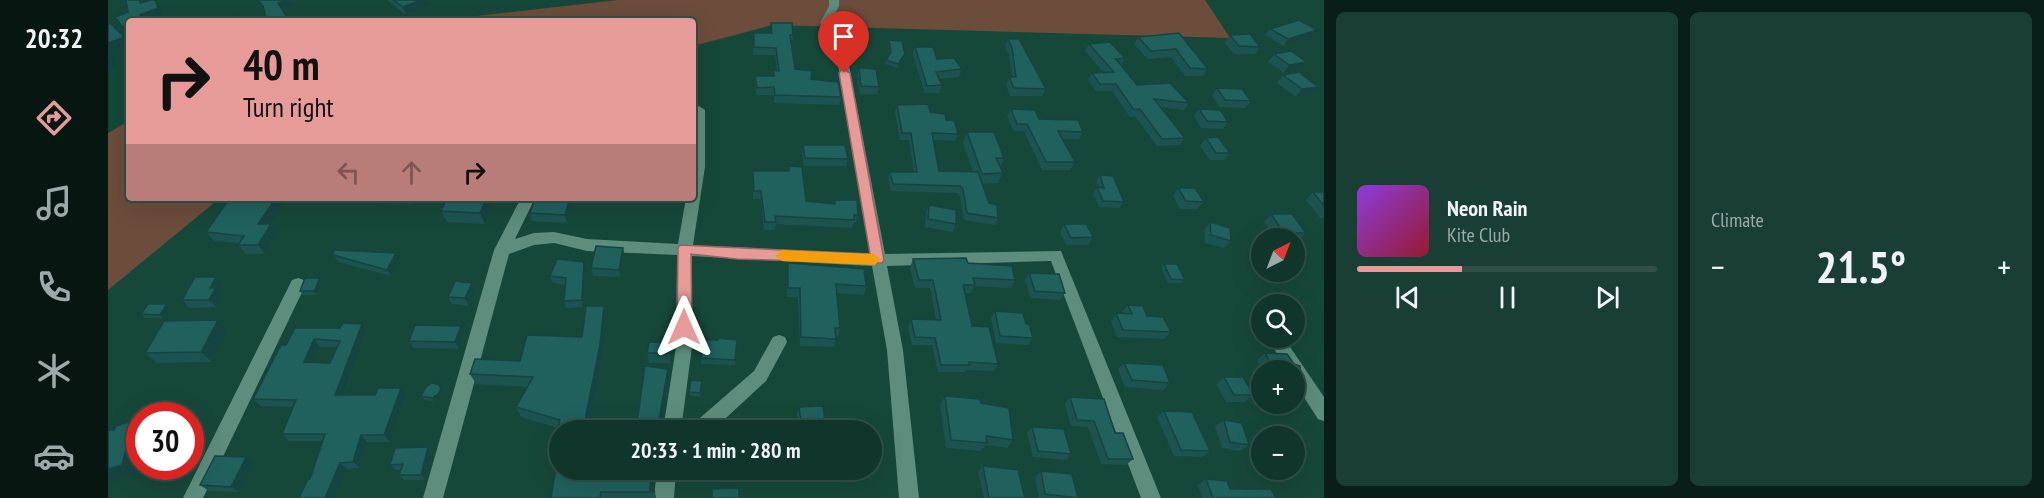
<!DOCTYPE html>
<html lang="en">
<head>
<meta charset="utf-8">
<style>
  :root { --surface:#10362b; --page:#193e33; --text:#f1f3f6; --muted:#9caba9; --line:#305047; --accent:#e69b98 }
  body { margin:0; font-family:"PT Sans Narrow",sans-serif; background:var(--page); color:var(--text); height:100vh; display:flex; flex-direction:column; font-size:22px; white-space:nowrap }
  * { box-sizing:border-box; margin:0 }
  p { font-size:20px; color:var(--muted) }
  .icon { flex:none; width:33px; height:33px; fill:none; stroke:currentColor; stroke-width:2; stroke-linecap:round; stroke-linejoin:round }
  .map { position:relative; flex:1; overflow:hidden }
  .side { display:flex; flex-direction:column; gap:12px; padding:12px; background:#091e18; width:720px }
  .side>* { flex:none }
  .guide { position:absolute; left:18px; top:18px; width:570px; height:183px; border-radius:6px; box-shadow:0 6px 24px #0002,0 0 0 2px var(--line); background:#e69b98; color:#111; overflow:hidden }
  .needle { width:39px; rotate:42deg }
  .controls { position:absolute; left:1143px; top:228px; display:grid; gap:12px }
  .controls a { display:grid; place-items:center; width:54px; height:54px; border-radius:50%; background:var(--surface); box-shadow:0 6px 24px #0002,0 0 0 2px var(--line); font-size:30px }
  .speed { position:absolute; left:18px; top:402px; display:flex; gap:12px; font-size:30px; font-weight:700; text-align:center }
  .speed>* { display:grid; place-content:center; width:78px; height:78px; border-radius:50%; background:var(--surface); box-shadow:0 6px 24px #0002,0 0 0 2px var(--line); line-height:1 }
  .speed .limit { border:9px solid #d22; background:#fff; color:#111 }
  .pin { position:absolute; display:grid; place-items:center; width:51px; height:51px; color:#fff; margin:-62px -26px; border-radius:50% 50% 50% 0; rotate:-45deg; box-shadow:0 0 6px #0007 }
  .pin .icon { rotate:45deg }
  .me { position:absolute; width:66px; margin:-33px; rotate:0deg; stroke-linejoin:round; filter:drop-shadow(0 0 4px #0008) }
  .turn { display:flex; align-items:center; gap:21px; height:126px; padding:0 18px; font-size:27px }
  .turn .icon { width:78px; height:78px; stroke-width:2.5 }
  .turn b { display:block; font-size:42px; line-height:51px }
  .lanes { display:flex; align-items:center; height:57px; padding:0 18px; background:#0003; justify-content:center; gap:30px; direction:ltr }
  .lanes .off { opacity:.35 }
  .big { font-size:45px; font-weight:700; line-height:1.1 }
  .side .widget { flex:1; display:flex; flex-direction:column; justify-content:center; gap:9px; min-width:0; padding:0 21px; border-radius:9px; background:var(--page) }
  .song { display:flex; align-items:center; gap:18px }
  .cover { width:72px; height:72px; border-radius:9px; background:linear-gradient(135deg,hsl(270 70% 55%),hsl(350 70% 35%)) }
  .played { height:6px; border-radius:3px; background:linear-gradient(90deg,var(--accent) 35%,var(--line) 35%) }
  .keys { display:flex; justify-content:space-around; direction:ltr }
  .heat { display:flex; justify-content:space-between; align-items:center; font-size:33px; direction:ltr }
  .side .tiles { flex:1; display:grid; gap:12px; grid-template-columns:repeat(2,1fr) }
  .trip { position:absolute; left:441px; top:420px; width:333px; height:60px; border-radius:30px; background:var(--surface); box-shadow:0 6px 24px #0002,0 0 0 2px var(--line); font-weight:700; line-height:60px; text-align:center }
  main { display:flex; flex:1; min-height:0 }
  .dock { display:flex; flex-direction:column; width:108px; justify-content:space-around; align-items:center; background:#061611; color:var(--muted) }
  .dock .icon { width:42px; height:42px }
  .dock .active { color:var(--accent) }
  .dock b { font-size:27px; color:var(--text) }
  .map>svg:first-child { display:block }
  .green { fill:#6c4d3c }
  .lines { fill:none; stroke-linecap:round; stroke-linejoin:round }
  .minor { fill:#5d8d7c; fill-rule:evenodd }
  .wall { fill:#1c5350; fill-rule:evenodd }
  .shaded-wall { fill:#164441 }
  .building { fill:#20615d; stroke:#164441; stroke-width:1.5; fill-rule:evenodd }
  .route { fill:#e69b98; stroke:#966563; stroke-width:1.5 }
  .slow { fill:#f59e0b }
</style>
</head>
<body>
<main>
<nav class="dock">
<b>20:32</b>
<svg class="icon active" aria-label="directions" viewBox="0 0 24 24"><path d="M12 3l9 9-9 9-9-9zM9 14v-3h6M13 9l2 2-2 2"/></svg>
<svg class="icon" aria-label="music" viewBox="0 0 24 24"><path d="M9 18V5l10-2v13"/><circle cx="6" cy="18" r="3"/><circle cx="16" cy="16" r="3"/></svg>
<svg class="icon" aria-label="phone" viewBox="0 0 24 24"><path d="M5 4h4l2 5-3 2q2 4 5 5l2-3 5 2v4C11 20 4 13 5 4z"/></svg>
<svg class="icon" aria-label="climate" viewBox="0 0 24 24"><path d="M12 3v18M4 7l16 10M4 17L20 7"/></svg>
<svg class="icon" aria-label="car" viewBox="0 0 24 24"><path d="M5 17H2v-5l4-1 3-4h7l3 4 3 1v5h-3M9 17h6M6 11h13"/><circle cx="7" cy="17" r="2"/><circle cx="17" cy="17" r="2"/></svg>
</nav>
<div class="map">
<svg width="1216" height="498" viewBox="0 0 1216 498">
  <rect width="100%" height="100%" fill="#164839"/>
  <!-- green -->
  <g class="green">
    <polygon points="510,0 1097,0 1122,38 664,25 585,46 585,21 325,21"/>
    <polygon points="21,121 21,198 112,198 0,290 0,133"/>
  </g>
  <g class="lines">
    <!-- minor -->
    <g class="minor">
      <polygon points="721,0 731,0 731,6 723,22 735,34 777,254 953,251 1053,498 1033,498 943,261 779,266 795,350 811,498 791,498 779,350 764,266 584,256 584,347 573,430 555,430 568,347 569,255 479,251 446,243 426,245 401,254 335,498 315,498 386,250 413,198 427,198 407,239 426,233 446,232 479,239 570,244 578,198 585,198 585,110 591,106 597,110 597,167 585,245 762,254 725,35 712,23 721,6"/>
      <polygon points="190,278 196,280 198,284 95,498 75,498 184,280"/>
      <polygon points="671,335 677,337 679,342 658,381 605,430 583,430 585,424 646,371 665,337"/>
      <polygon points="1164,338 1176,338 1216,397 1216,421 1210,419 1186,382 1186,370 1179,370 1162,342"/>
      <polygon points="549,470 568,470 566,498 546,498"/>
    </g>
  </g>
  <!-- wall -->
  <g class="wall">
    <polygon points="279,0 319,0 321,5 298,15"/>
    <polygon points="663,23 685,35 684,43 683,43 687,69 733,97 731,105 666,103 666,95 648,95 647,76 666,76 666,70 669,71 667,55 645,55 646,33 663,33"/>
    <polygon points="1162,29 1204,37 1176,46 1157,35"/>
    <polygon points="1071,33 1100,69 1095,76 1077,76 1063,57 1039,59 1026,44 1030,37"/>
    <polygon points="1122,35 1152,47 1147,54 1126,54 1117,43"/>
    <polygon points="900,39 938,89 934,96 902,96 898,85 901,77 904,77 901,55 897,46"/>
    <polygon points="781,40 796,58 789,68 777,64 778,60 782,54 780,44"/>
    <polygon points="981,44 1017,58 1013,65 1029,85 1081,103 1076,110 1053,107 1077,138 1072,145 1049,146 1027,116 1022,117 1004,91 988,91 980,80 984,73 996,73 977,51"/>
    <polygon points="807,47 829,59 854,69 851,77 831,79 834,85 831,93 817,93 805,55"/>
    <polygon points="1166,54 1199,62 1193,70 1176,73 1160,62"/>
    <polygon points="751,68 771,87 769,95 752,94 749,76"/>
    <polygon points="1175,75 1210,87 1204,94 1188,97 1169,83"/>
    <polygon points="1109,88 1143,101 1137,108 1112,107 1104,96"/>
    <polygon points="789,105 822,112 838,120 850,134 847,141 825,140 831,171 865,172 855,142 859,132 896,158 892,168 895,173 890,183 874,184 881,203 890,218 887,225 856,220 852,196 849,193 783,191 780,179 782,172 806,172 801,140 792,140 787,112"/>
    <polygon points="903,109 975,132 971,139 954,139 967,162 962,170 934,170 916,131 906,131 899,117"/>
    <polygon points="1091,109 1120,122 1115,129 1093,128 1086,116"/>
    <polygon points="1098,138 1122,153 1116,160 1102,160 1092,146"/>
    <polygon points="695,145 740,159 738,166 696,166 694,152"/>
    <polygon points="681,166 698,201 726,204 727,200 750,215 748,222 746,222 744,228 668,224 667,230 656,230 653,199 645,199 645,171 680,171"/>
    <polygon points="992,175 1016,202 1011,208 991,207 985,194 990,187 988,182"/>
    <polygon points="1070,188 1096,202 1089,209 1072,209 1065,196"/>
    <polygon points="1205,192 1216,192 1216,218 1212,218 1198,200"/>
    <polygon points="180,198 163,224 170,233 157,254 138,254 130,245 131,243 106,241 98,232"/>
    <polygon points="254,198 307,198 304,204 257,203"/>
    <polygon points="427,198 463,198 464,204 459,223 424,221 422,213"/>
    <polygon points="386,200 377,224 339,222 333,211"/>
    <polygon points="821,205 848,224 845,232 817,227 818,213"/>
    <polygon points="1163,214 1198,233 1190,241 1186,240 1186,238 1168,238 1156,222"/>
    <polygon points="1102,222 1123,241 1116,248 1097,243 1096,230"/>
    <polygon points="956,224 985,237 980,245 958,245 952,232"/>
    <polygon points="515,248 516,255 512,277 485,276 483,268"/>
    <polygon points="225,255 292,260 283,276 230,262"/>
    <polygon points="805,259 860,263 907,280 903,288 866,286 863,293 857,293 864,326 890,364 886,371 858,370 857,372 830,372 824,345 804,345 800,327 803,319 828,320 822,288 807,288 802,268"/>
    <polygon points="680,263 758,286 756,295 729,293 732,328 730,337 728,337 726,347 692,346 690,297 679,297"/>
    <polygon points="1056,264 1077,280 1074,283 1060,283 1053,267"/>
    <polygon points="478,269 475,307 458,308 456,301 457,285 445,283 442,276"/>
    <polygon points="921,273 957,293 952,300 923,298 917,280"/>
    <polygon points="108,277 115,284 111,291 115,295 109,307 81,308 74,300"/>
    <polygon points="212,278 215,282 209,295 195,295 192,291"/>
    <polygon points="364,283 367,290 361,306 344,304 340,297"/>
    <polygon points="1020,305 1063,332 1056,339 1009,337 1003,321 1008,313 1015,314 1014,312"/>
    <polygon points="496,306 498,317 495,355 480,430 452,430 452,433 450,428 413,417 408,407 420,387 368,384 362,374 412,361 474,337"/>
    <polygon points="63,308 56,318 37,318 33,314"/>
    <polygon points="887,311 925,338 920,345 888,343 883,318"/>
    <polygon points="110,320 121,330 104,362 49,363 37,353"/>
    <path d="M254 324 259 331 236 395H298L282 442H259L252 468 239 469 227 498H191L202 479 215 441H181L174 434 185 407 153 406 145 399 178 345 232 328ZM212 347H229L222 363 205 362Z"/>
    <polygon points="356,333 351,349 306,348 301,341"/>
    <polygon points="594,340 629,340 627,365 593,364"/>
    <polygon points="539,353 565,353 563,363 541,363"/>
    <polygon points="1157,353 1186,364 1198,384 1189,391 1186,391 1186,370 1155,370 1149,360"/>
    <polygon points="1016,363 1062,383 1055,390 1017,387 1010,369"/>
    <polygon points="1116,377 1146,395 1137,402 1118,402 1108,384"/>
    <polygon points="594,381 592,397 581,395 581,392"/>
    <polygon points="332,387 335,392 332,397 326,401 316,400 313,396"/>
    <polygon points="837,396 905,440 899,448 878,445 873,451 838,448 832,405"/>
    <polygon points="962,397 1007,433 1025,459 1018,465 993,464 980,427 963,426 957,404"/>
    <polygon points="691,407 718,430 692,430 689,413"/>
    <polygon points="1056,411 1102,451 1094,457 1066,456 1049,417"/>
    <polygon points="1116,420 1141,445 1132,451 1114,448 1107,426"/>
    <polygon points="924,427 963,454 958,460 925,457 919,433"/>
    <polygon points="320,447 325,452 317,480 296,480 291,475 293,470 287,470 282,465"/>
    <polygon points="146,463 131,492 101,491 92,485"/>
    <polygon points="875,466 917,498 876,498 870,472"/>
    <polygon points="452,470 547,470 544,491 547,492 548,498 443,498"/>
    <polygon points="933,471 970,498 931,498 927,477"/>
    <polygon points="1098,479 1122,489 1168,498 1094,498 1090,485"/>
  </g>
  <!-- shaded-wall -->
  <g class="shaded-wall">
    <polygon points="48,0 51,5 54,14 36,21 32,21 32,15"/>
    <polygon points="178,0 182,0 185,6 173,10 170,3"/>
    <polygon points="313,0 319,0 321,5 298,15 295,7"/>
    <polygon points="21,25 21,32 19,33 15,27"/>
    <polygon points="1209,30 1204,37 1176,46 1180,39"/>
    <polygon points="16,37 21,43 5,49 0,43"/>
    <polygon points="1,47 7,55 8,66 0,69"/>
    <polygon points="797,54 796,58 789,68 790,64"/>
    <polygon points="1199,62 1193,70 1176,73 1181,65"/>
    <polygon points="1210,87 1204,94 1188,97 1194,89"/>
    <polygon points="168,198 180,198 157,233 150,224"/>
    <polygon points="301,198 307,198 304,204"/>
    <polygon points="378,198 385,198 386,200 377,224 372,213"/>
    <polygon points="462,198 463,198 464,204 459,223 457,215"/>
    <polygon points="163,224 170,233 157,254 150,245"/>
    <polygon points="515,248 516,255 512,277 511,270"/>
    <polygon points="288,253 292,260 283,276 279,270"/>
    <polygon points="476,262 478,269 475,307 474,300"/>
    <polygon points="108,277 115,284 111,291 115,295 109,307 101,300 102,288"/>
    <polygon points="212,278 215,282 209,295 206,291"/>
    <polygon points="364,283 367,290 361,306 357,298"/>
    <polygon points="59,304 63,308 56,318 52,315"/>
    <polygon points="496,306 498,317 495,355 480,430 475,430"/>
    <polygon points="110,320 121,330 104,362 93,352"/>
    <polygon points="254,324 259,331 233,402 227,395"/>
    <polygon points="353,326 356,333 351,349 347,342"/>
    <polygon points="206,339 212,347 202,369 196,362"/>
    <polygon points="564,343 565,353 563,363 562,353"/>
    <polygon points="560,369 561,379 554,423 555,430 553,430 551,420"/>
    <polygon points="293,388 298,395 282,442 276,435"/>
    <polygon points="333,388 335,392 332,397 326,401 324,398"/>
    <polygon points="253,435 259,442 252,468 245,462"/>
    <polygon points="32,440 32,461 29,473 3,482 0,480 0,469 19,445"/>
    <polygon points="320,447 325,452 317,480 313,475"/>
    <polygon points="138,457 146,463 131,492 123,487"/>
    <polygon points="232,463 239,469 227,498 217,498"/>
    <polygon points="544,470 547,470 544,492 542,490"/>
  </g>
  <!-- building -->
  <g class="building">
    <polygon points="18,0 31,0 32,3 43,0 47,0 50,8 32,15 35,20 32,21 21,21 21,25 15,27 7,17 20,12"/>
    <polygon points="150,0 178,0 170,3 181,21 159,21 155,6"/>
    <polygon points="285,0 313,0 295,7"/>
    <polygon points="131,16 135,21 119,21"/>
    <polygon points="1191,20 1209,30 1180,39 1162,29"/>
    <polygon points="2,23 16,37 0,43 0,24"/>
    <polygon points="663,23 684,23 685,35 682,35 687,69 704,71 703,79 730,82 733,97 667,95 666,87 649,88 647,76 666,76 666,70 671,71 668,48 646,47 646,33 664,33"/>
    <polygon points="1071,33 1100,69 1082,68 1068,49 1043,51 1030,37"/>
    <polygon points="1142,34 1152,47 1131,46 1122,35"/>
    <polygon points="900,39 911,39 938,89 906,88 901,77 908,77 904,48"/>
    <polygon points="781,40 794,41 797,54 790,64 778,60 783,52"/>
    <polygon points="1002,42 1017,58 1008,59 1029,85 1062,83 1081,103 1046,99 1077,138 1054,139 1032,109 1026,110 1008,84 992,84 984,73 1006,72 981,44"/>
    <polygon points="0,47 1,47 2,59 0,59"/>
    <polygon points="807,47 825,47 829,59 846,58 854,69 828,72 834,85 819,86"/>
    <polygon points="1183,51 1199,62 1181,65 1166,54"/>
    <polygon points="751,68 768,69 771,87 753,86"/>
    <polygon points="1191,72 1210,87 1194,89 1175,75"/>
    <polygon points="1109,88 1134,89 1143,101 1117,100"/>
    <polygon points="820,104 822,112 837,114 838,120 846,120 850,134 824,133 831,171 870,172 881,203 889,205 890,218 859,213 855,189 852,186 785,184 782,172 809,172 803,133 794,133 789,105"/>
    <polygon points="903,109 927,110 931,119 970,120 975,132 950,131 967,162 938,162 919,124 909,124"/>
    <polygon points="1091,109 1112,110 1120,122 1099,121"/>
    <polygon points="859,132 886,132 896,158 888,158 895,173 874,174"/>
    <polygon points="1110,137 1122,153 1108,153 1098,138"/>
    <polygon points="695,145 737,145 740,159 697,158"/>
    <polygon points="681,166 694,167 698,201 727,204 727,200 749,200 750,215 746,215 746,220 667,216 668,222 657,222 653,191 646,191 645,171 681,171"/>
    <polygon points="992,175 1005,176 1016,202 995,201 989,187 996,188"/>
    <polygon points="1070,188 1087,188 1096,202 1078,201"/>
    <polygon points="1205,192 1216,192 1216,206"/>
    <polygon points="122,198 168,198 150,224 163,224 150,245 130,245 136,236 98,232"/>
    <polygon points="339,198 378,198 372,213 333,211"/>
    <polygon points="427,198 462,198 457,215 422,213"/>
    <polygon points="821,205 848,210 848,224 820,219"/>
    <polygon points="1163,214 1184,214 1198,233 1176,233"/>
    <polygon points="1102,222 1122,228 1123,241 1103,235"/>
    <polygon points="956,224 978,224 985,237 963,238"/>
    <polygon points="488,246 515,248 511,270 483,268"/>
    <polygon points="226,250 288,253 279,270 225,255"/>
    <polygon points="858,258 860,263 904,266 907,280 865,278 867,285 855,285 864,326 881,327 890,364 861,362 861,365 833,365 827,338 807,337 803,319 833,320 825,280 811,280 805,259"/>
    <polygon points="449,259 476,262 474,300 456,301 458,278 442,276"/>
    <polygon points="680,263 756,269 758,286 728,284 732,328 727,328 728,339 693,337 692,288 680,288"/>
    <polygon points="1056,264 1069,264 1077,280 1063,279"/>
    <polygon points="921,273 951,274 957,293 927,291"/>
    <polygon points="87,277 108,277 102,288 108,288 101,300 74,300"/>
    <polygon points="197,278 212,278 206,291 192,291"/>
    <polygon points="347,281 364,283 357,298 340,297"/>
    <polygon points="40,304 59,304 52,315 33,314"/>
    <polygon points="1020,305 1035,306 1039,316 1055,317 1063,332 1015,330 1008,313 1024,314"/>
    <polygon points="478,306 496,306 492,345 475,430 454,430 454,429 450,429 452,420 408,407 425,377 362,374 367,359 412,361 419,335 474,337"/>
    <polygon points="887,311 915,313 918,324 921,324 925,338 892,336"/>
    <polygon points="110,320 93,352 37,353 56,321"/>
    <path d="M235 323 254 324 227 395H267L270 388H293L276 435H253L245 462 232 463 217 498H191L200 479H202L217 434H174L188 400 145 399 173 345H178L187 328H232ZM206 339 232 341 222 363 196 362Z"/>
    <polygon points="307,325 353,326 347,342 301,341"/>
    <polygon points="610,338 629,340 627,360 593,358 594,340 610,340"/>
    <polygon points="541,342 564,343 562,353 539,353"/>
    <polygon points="1157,353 1179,354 1186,364 1192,366 1193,377 1198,384 1186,384 1186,370 1167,370"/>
    <polygon points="1016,363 1055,365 1062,383 1024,380"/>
    <polygon points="537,366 560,369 551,420 554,423 553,430 528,430"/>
    <polygon points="1116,377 1135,377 1146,395 1126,395"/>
    <polygon points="583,380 594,381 592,393 581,392"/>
    <polygon points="324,383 330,384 333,388 330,394 324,398 313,396 318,387"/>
    <polygon points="837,396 872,399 873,403 901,408 905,440 878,436 879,443 843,440"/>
    <polygon points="962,397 996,399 1007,433 1015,433 1025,459 1000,459 986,421 969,420"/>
    <polygon points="715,406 718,430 694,430 691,407"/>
    <polygon points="1056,411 1084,412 1102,451 1073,450"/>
    <polygon points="32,418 32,440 19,445 14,465 0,469 0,430 6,430 8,426"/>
    <polygon points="1116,420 1134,423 1141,445 1122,442"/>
    <polygon points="924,427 956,429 963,454 930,451"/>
    <polygon points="452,443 452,470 544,470 542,490 547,492 493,492 492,498 443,498"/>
    <polygon points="320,447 313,475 291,475 295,464 282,465 287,448"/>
    <polygon points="107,456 138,457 123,487 92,485"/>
    <polygon points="875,466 910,470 917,498 881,498"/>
    <polygon points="933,471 964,474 970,498 937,494"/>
    <polygon points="1098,479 1119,481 1122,489 1163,489 1168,498 1105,498"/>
    <polygon points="631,488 631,498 604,498 604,489"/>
  </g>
  <!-- route -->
  <polygon class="route" points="733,70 736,70 742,73 776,260 774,263 629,259 583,254 584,327 582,331 576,333 571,331 569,327 570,248 572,245 762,254 731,73"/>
  <!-- slow -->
  <polygon class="slow" points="674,250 766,254 773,260 766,265 674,261 667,256"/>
</svg>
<div class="controls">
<a><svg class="needle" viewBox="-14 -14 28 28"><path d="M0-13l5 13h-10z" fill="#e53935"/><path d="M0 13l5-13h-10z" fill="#9caba9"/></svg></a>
<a><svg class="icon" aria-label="search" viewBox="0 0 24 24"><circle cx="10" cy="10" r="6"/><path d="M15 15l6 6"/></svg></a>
<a>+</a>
<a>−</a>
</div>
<div class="speed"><div class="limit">30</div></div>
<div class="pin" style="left:736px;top:73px;background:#d93025"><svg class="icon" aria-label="arrive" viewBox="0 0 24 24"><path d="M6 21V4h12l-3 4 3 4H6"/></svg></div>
<svg class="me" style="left:576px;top:327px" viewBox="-20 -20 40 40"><path d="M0-17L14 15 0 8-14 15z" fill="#e69b98" stroke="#fff" stroke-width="4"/></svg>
<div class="trip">20:33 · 1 min · 280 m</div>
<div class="guide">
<div class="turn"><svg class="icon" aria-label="right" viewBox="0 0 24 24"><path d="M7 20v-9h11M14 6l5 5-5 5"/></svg><div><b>40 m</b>Turn right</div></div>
<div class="lanes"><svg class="icon off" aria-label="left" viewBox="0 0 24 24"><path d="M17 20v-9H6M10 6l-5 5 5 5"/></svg><svg class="icon off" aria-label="ahead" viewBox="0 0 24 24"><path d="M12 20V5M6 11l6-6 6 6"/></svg><svg class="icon" aria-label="right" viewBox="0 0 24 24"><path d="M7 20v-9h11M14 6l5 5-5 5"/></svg></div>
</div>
</div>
<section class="side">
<div class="tiles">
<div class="widget">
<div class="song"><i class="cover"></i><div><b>Neon Rain</b><p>Kite Club</p></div></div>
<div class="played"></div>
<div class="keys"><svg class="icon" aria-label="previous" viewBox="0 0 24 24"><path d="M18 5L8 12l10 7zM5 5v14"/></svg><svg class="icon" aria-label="pause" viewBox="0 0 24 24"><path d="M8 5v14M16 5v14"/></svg><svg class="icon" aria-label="next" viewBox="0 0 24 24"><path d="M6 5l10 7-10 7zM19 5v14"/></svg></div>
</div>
<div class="widget"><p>Climate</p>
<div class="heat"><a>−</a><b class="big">21.5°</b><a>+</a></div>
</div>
</div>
</section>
</main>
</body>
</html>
